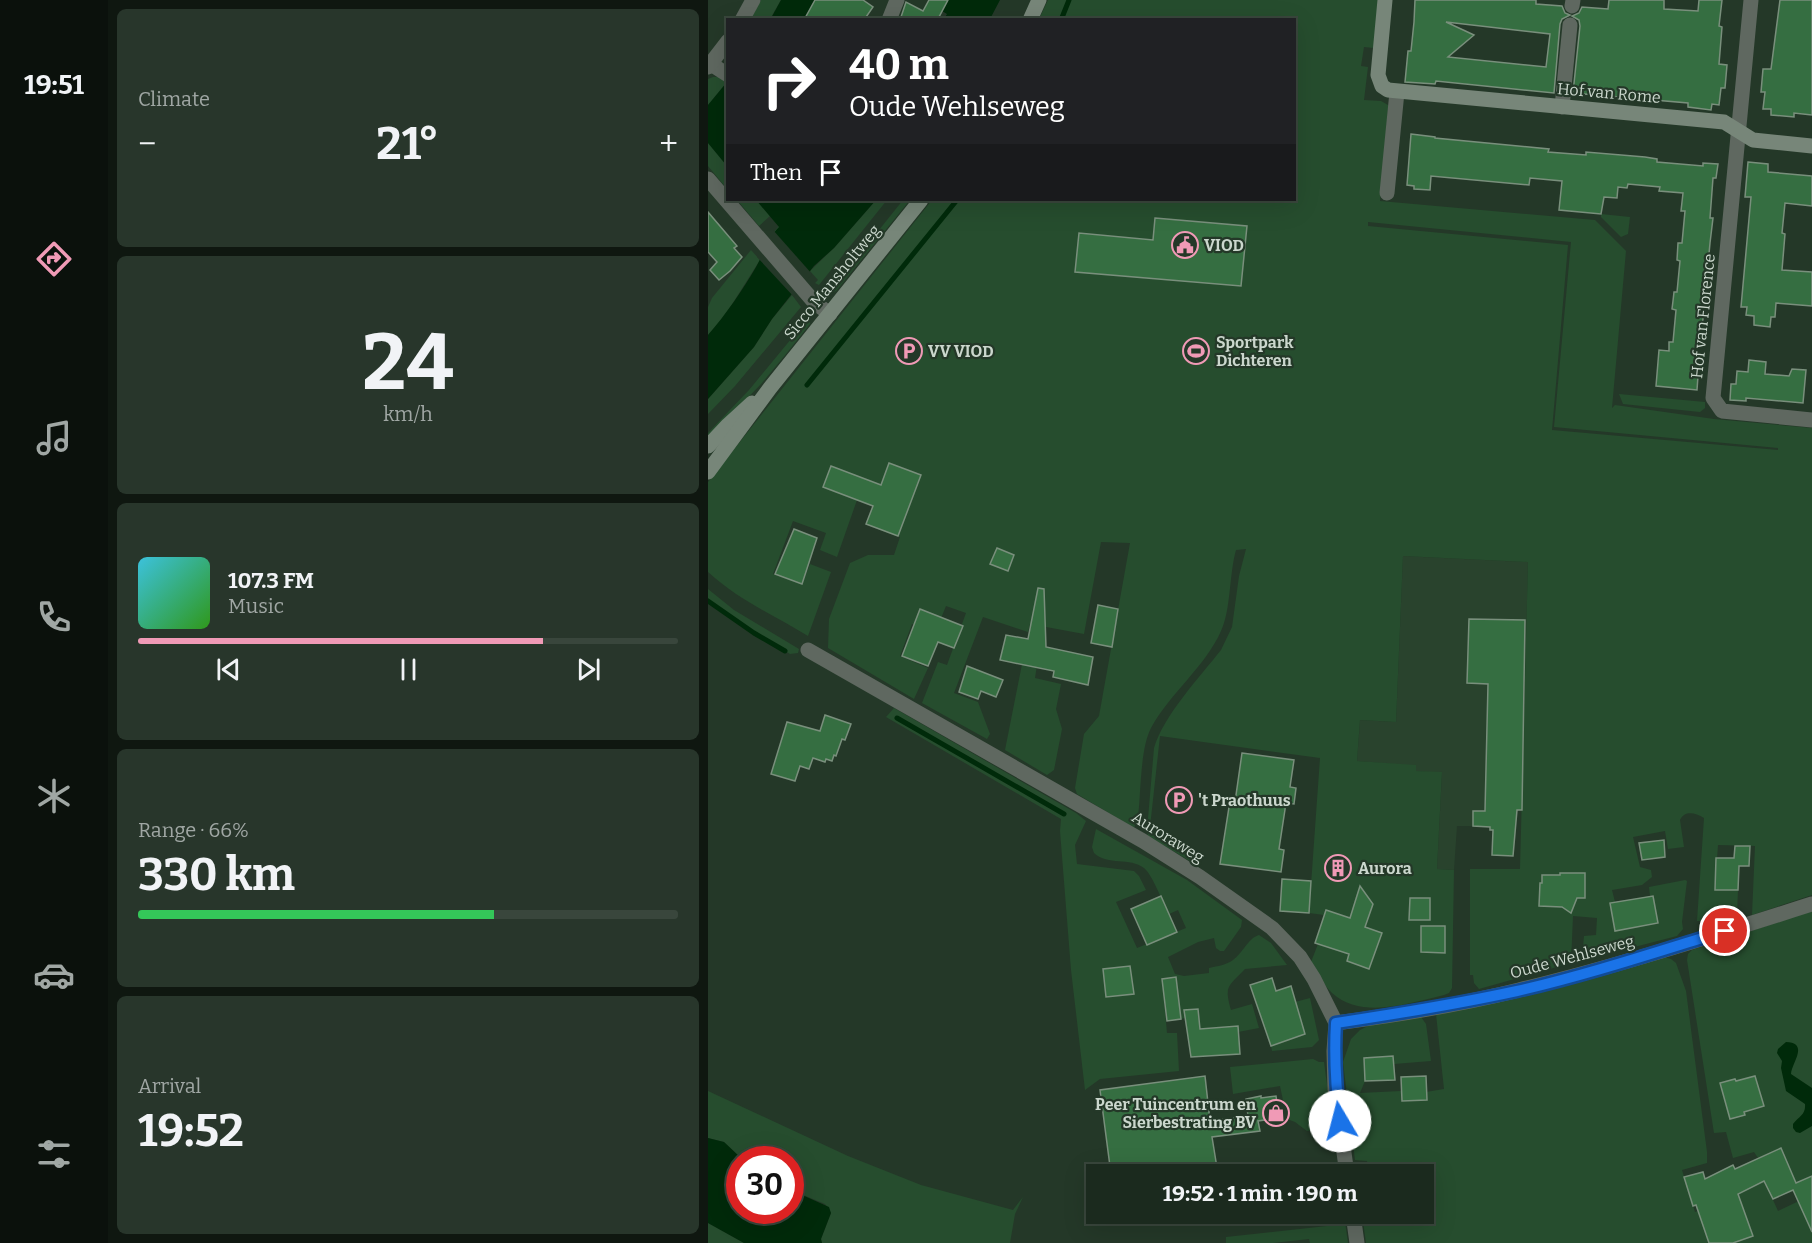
<!DOCTYPE html>
<html lang="en">
<head>
<meta charset="utf-8">
<style>
  :root { --surface:#1b2a1e; --page:#28362b; --text:#f1f3f6; --muted:#a0a7a4; --line:#39463c; --accent:#f09ab6 }
  body { margin:0; font-family:Bitter,serif; background:var(--page); color:var(--text); height:100vh; display:flex; flex-direction:column; font-size:22px; white-space:nowrap }
  * { box-sizing:border-box; margin:0 }
  p { font-size:20px; color:var(--muted) }
  .icon { flex:none; width:33px; height:33px; fill:none; stroke:currentColor; stroke-width:2; stroke-linecap:round; stroke-linejoin:round }
  .map { position:relative; flex:1; overflow:hidden }
  .side { display:flex; flex-direction:column; gap:9px; padding:9px; background:#0f1710; width:600px }
  .side>* { flex:none }
  .guide { position:absolute; left:18px; top:18px; width:570px; height:183px; border-radius:0px; box-shadow:0 6px 24px #0002,0 0 0 2px var(--line); background:#202124; color:#fff; overflow:hidden }
  .speed { position:absolute; left:18px; top:1146px; display:flex; gap:12px; font-size:30px; font-weight:700; text-align:center }
  .speed>* { display:grid; place-content:center; width:78px; height:78px; border-radius:50%; background:var(--surface); box-shadow:0 6px 24px #0002,0 0 0 2px var(--line); line-height:1 }
  .speed .limit { border:9px solid #d22; background:#fff; color:#111 }
  .pin { position:absolute; display:grid; place-items:center; width:51px; height:51px; color:#fff; margin:-26px; border:3px solid #fff; border-radius:50%; box-shadow:0 2px 6px #0007 }
  .me { position:absolute; width:66px; margin:-33px; rotate:352deg; stroke-linejoin:round; filter:drop-shadow(0 0 4px #0008) }
  .turn { display:flex; align-items:center; gap:21px; height:126px; padding:0 24px; font-size:27px }
  .turn .icon { width:78px; height:78px; stroke-width:2.5 }
  .turn b { display:block; font-size:42px; line-height:51px }
  .then { display:flex; align-items:center; height:57px; padding:0 24px; background:#0003; gap:12px; font-size:22px }
  .big { font-size:45px; font-weight:700; line-height:1.1 }
  .side .widget { flex:1; display:flex; flex-direction:column; justify-content:center; gap:9px; min-width:0; padding:0 21px; border-radius:9px; background:var(--page) }
  .side .dial { align-items:center; gap:0 }
  .dial b { font-size:78px; line-height:1 }
  .song { display:flex; align-items:center; gap:18px }
  .cover { width:72px; height:72px; border-radius:9px; background:linear-gradient(135deg,hsl(190 70% 55%),hsl(110 70% 35%)) }
  .played { height:6px; border-radius:3px; background:linear-gradient(90deg,var(--accent) 75%,var(--line) 75%) }
  .keys { display:flex; justify-content:space-around; direction:ltr }
  .heat { display:flex; justify-content:space-between; align-items:center; font-size:33px; direction:ltr }
  .charge { height:9px; border-radius:4px; background:linear-gradient(90deg,#34c759 66%,var(--line) 0) }
  .trip { position:absolute; left:378px; top:1164px; width:348px; height:60px; border-radius:0px; background:var(--surface); box-shadow:0 6px 24px #0002,0 0 0 2px var(--line); font-weight:700; line-height:60px; text-align:center }
  main { display:flex; flex:1; min-height:0 }
  .tab-bar { display:flex; flex-direction:column; width:108px; justify-content:space-around; align-items:center; background:#0b110c; color:var(--muted) }
  .tab-bar .icon { width:42px; height:42px }
  .tab-bar .selected { color:var(--accent) }
  .tab-bar b { font-size:27px; color:var(--text) }
  .map>svg:first-child { display:block }
  .built { fill:#29432d }
  .green { fill:#264d2e; fill-rule:evenodd }
  .water { fill:#002a0a }
  .pier { fill:#243828 }
  .lines { fill:none; stroke-linecap:round; stroke-linejoin:round }
  .stream { stroke:#002a0a; stroke-width:5 }
  .building { fill:#356e41; stroke:#798f7c; stroke-width:1.5; fill-rule:evenodd }
  .street { stroke:#5f6860; stroke-width:15 }
  .secondary { stroke:#778679; stroke-width:15 }
  .route-casing { stroke:#114b97; stroke-width:15 }
  .route { stroke:#1a73e8; stroke-width:10 }
  .labels { text-anchor:middle; dominant-baseline:central; stroke-width:4.5; stroke-linejoin:round; paint-order:stroke }
  .street-label { font-size:16px; fill:#cbd7cd; stroke:#243828 }
  .poi-label { font-size:16px; font-weight:bold; fill:#cbd7cd; stroke:#243828; text-anchor:start }
</style>
</head>
<body>
<main>
<nav class="tab-bar">
<b>19:51</b>
<svg class="icon selected" aria-label="directions" viewBox="0 0 24 24"><path d="M12 3l9 9-9 9-9-9zM9 14v-3h6M13 9l2 2-2 2"/></svg>
<svg class="icon" aria-label="music" viewBox="0 0 24 24"><path d="M9 18V5l10-2v13"/><circle cx="6" cy="18" r="3"/><circle cx="16" cy="16" r="3"/></svg>
<svg class="icon" aria-label="phone" viewBox="0 0 24 24"><path d="M5 4h4l2 5-3 2q2 4 5 5l2-3 5 2v4C11 20 4 13 5 4z"/></svg>
<svg class="icon" aria-label="climate" viewBox="0 0 24 24"><path d="M12 3v18M4 7l16 10M4 17L20 7"/></svg>
<svg class="icon" aria-label="car" viewBox="0 0 24 24"><path d="M5 17H2v-5l4-1 3-4h7l3 4 3 1v5h-3M9 17h6M6 11h13"/><circle cx="7" cy="17" r="2"/><circle cx="17" cy="17" r="2"/></svg>
<svg class="icon" aria-label="filters" viewBox="0 0 24 24"><path d="M4 7h16M4 17h16"/><circle cx="9" cy="7" r="2"/><circle cx="15" cy="17" r="2"/></svg>
</nav>
<section class="side">
<div class="widget"><p>Climate</p>
<div class="heat"><a>−</a><b class="big">21°</b><a>+</a></div>
</div>
<div class="widget dial"><b>24</b><p>km/h</p></div>
<div class="widget">
<div class="song"><i class="cover"></i><div><b>107.3 FM</b><p>Music</p></div></div>
<div class="played"></div>
<div class="keys"><svg class="icon" aria-label="previous" viewBox="0 0 24 24"><path d="M18 5L8 12l10 7zM5 5v14"/></svg><svg class="icon" aria-label="pause" viewBox="0 0 24 24"><path d="M8 5v14M16 5v14"/></svg><svg class="icon" aria-label="next" viewBox="0 0 24 24"><path d="M6 5l10 7-10 7zM19 5v14"/></svg></div>
</div>
<div class="widget"><p>Range · 66%</p><b class="big">330 km</b><div class="charge"></div></div>
<div class="widget"><p>Arrival</p><b class="big">19:52</b></div>
</section>
<div class="map">
<svg width="1104" height="1243" viewBox="0 0 1104 1243">
  <rect width="100%" height="100%" fill="#243828"/>
  <!-- built -->
  <polygon class="built" points="695,556 820,562 814,810 783,809 783,811 765,811 765,826 749,826 746,870 729,869 734,773 708,771 708,766 649,761 652,720 688,722"/>
  <!-- green -->
  <g class="green">
    <polygon points="53,0 73,0 62,19 42,20"/>
    <path d="M340 0H670L666 48 656 47 653 66 660 67 656 100 673 101 680 105V109L672 201 887 220 918 251 904 408 907 405 1006 419 1104 428V895L1044 915 1047 846 1010 845 1007 889 1030 890 1029 915 994 926 993 921H989L996 818C987 813 977 810 972 820L976 847 960 849 957 831 925 837 932 867 943 870 944 877 934 885 904 890 907 902 942 896 941 887 977 880 979 881 974 922 975 929 969 936 876 960 874 958 876 936 888 935 889 918 865 916 863 963 771 989 766 983 765 975H762V869H812L820 562 695 556 688 722 652 720 649 761 708 765V771L734 772 729 869 746 870 744 988 741 993 736 995C702 1003 654 1020 624 993 615 984 609 973 603 962L610 944 621 948 625 934 643 918 618 910 616 915 601 913 612 758 452 736 442 827 445 834 488 861 487 864 440 836 439 830 446 748C456 715 491 678 513 650L524 627 531 576 538 549 528 550C521 575 523 610 513 631 497 667 462 693 443 728 432 749 433 793 430 818L426 828 369 794 367 788 376 734 391 716 422 543 393 542 376 634 322 624 320 632 275 617 246 693 270 702 282 734 279 739 214 703 230 662 239 665 258 613 238 606 227 633 204 624 192 656 220 668 206 699 120 648 121 619 142 563 160 555H186L192 537 190 536 212 474 181 463 173 485 123 467 116 487 149 500 129 557 112 550 118 533 85 521 65 574 94 584 102 564 123 572 100 636C64 614 32 601 0 572V482L224 200H586V20L331 19ZM660 222 863 242 846 427 1070 448V450L844 430 860 245 660 226Z"/>
    <polygon points="5,77 11,77 19,82 0,105 0,79"/>
    <polygon points="0,143 19,166 19,189 0,166"/>
    <path d="M29 200C58 199 63 207 86 224L66 232 71 226 62 216 51 226Z"/>
    <polygon points="168,200 179,200 111,285 107,283 110,280 102,271 126,248"/>
    <polygon points="195,200 202,200 128,291 119,295"/>
    <polygon points="893,214 922,217 920,234 913,237 893,217"/>
    <polygon points="43,250 52,260 16,317 0,335 0,307 4,298"/>
    <polygon points="84,295 93,307 27,386 0,414 0,399 46,347 64,319"/>
    <polygon points="102,316 102,324 78,354 54,383 0,439 0,433 41,390"/>
    <polygon points="911,394 997,402 997,408 992,412 915,404"/>
    <polygon points="0,589 26,610 91,649 90,653 82,654 9,608 0,601"/>
    <polygon points="317,649 331,652 327,678 353,684 348,709 354,729 346,770 339,775 297,750"/>
    <path d="M186 708 368 813 378 821 367 845 369 864 426 871 431 876 438 890 408 902 429 948 478 928 470 910 461 914C455 903 444 874 436 868 422 857 400 866 386 853L384 847 388 829 479 880 534 920 533 927 516 951H512L508 948 506 938 490 942 460 957 467 974 476 976 501 973V968C510 966 518 965 525 960 535 953 540 938 551 935L563 943 579 965 537 969C520 987 516 985 523 1010L544 1004 551 1028 530 1032 529 1026 480 1030 477 1018 473 1019 468 977 454 978 459 1033H469L471 1071 392 1079 377 1090 363 970 352 831 353 819 178 717Z"/>
    <polygon points="1104,911 1104,1243 658,1243 654,1214 716,1214 716,1174 661,1174 659,1161 647,1160 635,1062 643,1039 652,1030 664,1024 713,1017 718,1024 723,1061 686,1064 685,1056 656,1058 657,1081 652,1093 693,1091 694,1101 719,1100 718,1092 736,1089 728,1014 956,957 963,959 968,963 978,991 999,1152 999,1163 974,1170 987,1212 1005,1206 1056,1180 1070,1211 1095,1199 1073,1148 1050,1158 1046,1152 1025,1158 1018,1132 1006,1133 979,960 980,954 984,950"/>
    <polygon points="602,998 611,1040 604,1047 564,1051 563,1046 597,1034 587,1002"/>
    <polygon points="605,1059 611,1062 616,1062 624,1123 618,1124 613,1132 609,1133 609,1130 599,1131 587,1122 579,1119 572,1086 525,1094 522,1067"/>
    <polygon points="0,1091 140,1156 213,1185 305,1210 315,1197 307,1214 302,1243 114,1243 113,1239 123,1213 117,1204 83,1190 82,1160 34,1159 16,1142 0,1138"/>
    <polygon points="627,1214 636,1214 640,1243 602,1243 601,1239 565,1243 518,1243 518,1237 628,1225"/>
    <polygon points="0,1223 36,1243 0,1243"/>
  </g>
  <!-- water -->
  <g class="water">
    <polygon points="73,0 113,0 96,19 62,20"/>
    <polygon points="240,0 292,0 282,19 236,19 239,14 234,11"/>
    <polygon points="19,82 19,166 0,143 0,105"/>
    <path d="M48 200H168L126 248 106 266 64 319 46 347 0 399V335C18 314 34 291 48 267 56 253 60 238 71 227Z"/>
    <path d="M1078 1042C1102 1043 1083 1064 1083 1074L1104 1088V1126L1092 1133 1088 1132 1085 1128V1124C1091 1116 1098 1115 1097 1104L1078 1091 1073 1068 1074 1061 1069 1053 1070 1049Z"/>
    <polygon points="0,1138 16,1142 34,1159 32,1160 32,1210 82,1210 83,1190 121,1207 123,1213 113,1239 114,1243 36,1243 0,1223"/>
  </g>
  <!-- pier -->
  <polygon class="pier" points="65,230 104,274 86,297 49,257 60,235"/>
  <g class="lines">
    <!-- stream -->
    <g class="stream">
      <polyline points="353,20 361,0"/>
      <polyline points="99,385 249,200"/>
      <polyline points="0,601 46,633 77,651"/>
      <polyline points="189,718 356,814"/>
    </g>
  </g>
  <!-- building -->
  <g class="building">
    <polygon points="107,0 155,0 165,7 156,20 96,20"/>
    <polygon points="221,0 240,0 230,19 232,20 192,20 198,2 215,11"/>
    <path d="M707 0H828V4L854 6 857 13 862 15 854 19 852 24 846 93 728 81 727 84 697 82 700 51H703L706 22ZM738 22 842 34 838 67 740 57 766 35Z"/>
    <polygon points="901,0 956,0 956,9 990,11 991,0 1014,0 1011,26 1014,27 1011,64 1019,65 1017,88 1013,88 1011,105 1004,104 1003,110 980,107 980,103 865,93 872,26 871,20 864,16 871,13 874,7 900,9"/>
    <polygon points="1072,0 1104,0 1104,115 1086,113 1086,117 1063,115 1063,109 1055,109 1057,92 1053,92 1055,69 1063,69"/>
    <polygon points="703,134 727,137 727,138 841,149 840,152 878,155 878,152 937,157 949,159 949,162 995,166 995,163 1010,164 1008,178 1005,178 1002,218 1005,218 1002,243 993,340 990,339 987,376 990,376 989,390 948,386 951,350 961,351 961,342 965,342 968,310 964,309 965,301 966,292 969,292 972,261 969,260 970,243 974,243 977,211 973,211 975,193 951,191 952,187 920,184 919,188 910,187 909,198 896,197 893,214 851,210 854,181 822,178 821,185 723,176 722,190 706,189 706,186 699,185"/>
    <polygon points="1040,162 1060,164 1060,172 1104,176 1104,206 1077,203 1074,233 1077,234 1074,270 1104,272 1104,306 1068,303 1067,317 1063,317 1062,327 1046,325 1046,316 1038,315 1039,307 1033,307 1043,197 1037,197"/>
    <polygon points="0,212 29,246 26,248 34,257 22,271 11,280 2,270 9,262 0,252"/>
    <polygon points="447,218 539,226 533,286 367,272 371,233 445,240"/>
    <polygon points="1041,360 1058,362 1057,374 1081,376 1084,369 1098,370 1095,403 1038,398 1038,401 1022,400 1023,384 1028,384 1029,371 1040,372"/>
    <polygon points="181,463 213,475 190,536 158,524 165,506 115,487 123,466 173,485"/>
    <polygon points="86,529 109,538 94,584 67,574"/>
    <polygon points="289,548 306,555 300,571 282,564"/>
    <polygon points="330,588 336,589 338,647 385,657 380,685 345,677 346,671 292,660 298,635 320,639"/>
    <polygon points="390,605 410,609 404,647 383,643"/>
    <polygon points="212,609 255,626 246,648 230,642 220,666 194,656"/>
    <polygon points="761,619 817,620 814,810 809,810 805,856 784,855 785,830 782,830 782,827 765,826 765,811 777,811 780,684 759,683"/>
    <polygon points="259,666 295,680 288,697 273,691 270,699 251,692"/>
    <polygon points="117,715 143,724 137,740 134,739 128,756 126,755 124,761 118,759 117,762 105,758 101,769 92,766 87,781 63,774 79,722 112,731"/>
    <polygon points="534,753 586,760 582,787 588,788 586,804 578,803 571,849 576,850 573,872 512,864 522,801 527,802"/>
    <polygon points="956,840 957,857 934,860 931,843"/>
    <polygon points="1027,846 1042,846 1041,866 1031,866 1030,890 1007,890 1008,858 1026,858"/>
    <polygon points="852,873 877,873 877,898 869,898 863,913 854,907 831,906 832,883 834,883 834,875 852,875"/>
    <polygon points="574,879 603,881 601,913 572,911"/>
    <polygon points="652,886 665,904 657,927 674,933 661,969 639,961 641,954 607,943 618,910 642,918"/>
    <polygon points="453,896 469,932 439,945 423,909"/>
    <polygon points="945,896 950,923 907,931 902,903"/>
    <polygon points="702,898 722,898 722,920 701,920"/>
    <polygon points="713,926 737,926 737,953 713,952"/>
    <polygon points="422,966 426,994 398,997 395,969"/>
    <polygon points="468,977 473,1019 459,1021 454,979"/>
    <polygon points="564,978 568,991 583,986 597,1034 563,1046 542,985"/>
    <polygon points="490,1009 492,1029 530,1026 532,1054 483,1057 476,1010"/>
    <polygon points="685,1056 687,1080 657,1081 656,1058"/>
    <polygon points="497,1076 502,1121 540,1116 538,1099 553,1096 553,1098 568,1096 571,1118 550,1121 552,1131 504,1137 510,1174 403,1174 392,1090"/>
    <polygon points="718,1076 719,1100 694,1101 693,1077"/>
    <polygon points="1047,1076 1056,1106 1036,1112 1037,1115 1022,1119 1012,1083 1027,1079 1028,1081"/>
    <polygon points="1073,1148 1088,1183 1104,1176 1104,1232 1085,1190 1065,1199 1056,1181 1030,1194 1045,1236 1025,1243 1001,1243 988,1205 985,1206 976,1177 995,1172 997,1179 1025,1165 1027,1169"/>
  </g>
  <g class="lines">
    <!-- street -->
    <g class="street">
      <polyline points="1043,0 1005,398 1014,411 1104,420"/>
      <polyline points="864,6 865,0"/>
      <polyline points="34,20 45,0"/>
      <polyline points="181,20 189,0"/>
      <polyline points="3,64 20,75"/>
      <polyline points="0,67 20,41"/>
      <polyline points="854,107 862,25"/>
      <polyline points="0,179 107,303 122,314"/>
      <polyline points="679,193 689,92"/>
      <polyline points="100,650 435,841 492,877 564,928 592,957 606,979 628,1023 626,1051 627,1089 639,1174"/>
      <path d="M628 1023C689 1015 751 1005 811 990 910 966 1007 935 1104 904"/>
      <polyline points="645,1214 649,1243"/>
    </g>
    <!-- secondary -->
    <g class="secondary">
      <polyline points="677,0 670,75 674,86 680,90 1016,122 1045,140 1104,146"/>
      <polyline points="322,20 331,0"/>
      <polyline points="0,446 20,425 44,403"/>
      <polyline points="0,472 62,388 213,200"/>
    </g>
  </g>
  <g class="lines">
    <defs>
      <path id="route" d="M632 1121C628 1088 626 1056 628 1023 688 1014 749 1004 809 991 879 975 948 952 1017 931"/>
    </defs>
    <!-- route casing -->
    <use href="#route" class="route-casing"/>
    <!-- route -->
    <use href="#route" class="route"/>
  </g>
  <!-- icons -->
  <defs>
    <symbol id="civic-ring" viewBox="-11 -11 22 22"><circle r="9.5" fill="#243828" stroke="#f09ab6" stroke-width="1.5"/><path d="M-.6-6.5H3V-4.5H.6V-3L4-1V1h2V6H-6V1h2V-1L-.6-3ZM-1.2 2.5V6h2.4V2.5Z" fill="#f09ab6"/></symbol>
    <symbol id="parking-ring" viewBox="-11 -11 22 22"><circle r="9.5" fill="#243828" stroke="#f09ab6" stroke-width="1.5"/><path d="M-3.5-5.5H1a3.5 3.5 0 0 1 0 7H-1V5.5H-3.5ZM-1-3.4V-.6H.8a1.4 1.4 0 0 0 0-2.8Z" fill="#f09ab6"/></symbol>
    <symbol id="stadium-ring" viewBox="-11 -11 22 22"><circle r="9.5" fill="#243828" stroke="#f09ab6" stroke-width="1.5"/><path d="M0-5a6.5 5 0 1 0 0 10a6.5 5 0 1 0 0-10ZM-3.5-1.8h7v3.6h-7Z" fill="#f09ab6"/></symbol>
    <symbol id="building-ring" viewBox="-11 -11 22 22"><circle r="9.5" fill="#243828" stroke="#f09ab6" stroke-width="1.5"/><path d="M-4-6H4V6H1V3H-1V6H-4ZM-2.5-4.3h1.7v1.8h-1.7ZM.8-4.3h1.7v1.8H.8ZM-2.5-1h1.7V.8h-1.7ZM.8-1h1.7V.8H.8Z" fill="#f09ab6"/></symbol>
    <symbol id="shop-ring" viewBox="-11 -11 22 22"><circle r="9.5" fill="#243828" stroke="#f09ab6" stroke-width="1.5"/><path d="M-5-2.5h2.3a2.7 3.5 0 0 1 5.4 0H5L5.5 6h-11ZM-1.5-2.5h3a1.5 2.3 0 0 0-3 0Z" fill="#f09ab6"/></symbol>
  </defs>
  <g fill-rule="evenodd">
    <use href="#civic-ring" x="462" y="230" width="30" height="30"/>
    <use href="#parking-ring" x="186" y="336" width="30" height="30"/>
    <use href="#stadium-ring" x="473" y="336" width="30" height="30"/>
    <use href="#parking-ring" x="456" y="785" width="30" height="30"/>
    <use href="#building-ring" x="615" y="853" width="30" height="30"/>
    <use href="#shop-ring" x="553" y="1098" width="30" height="30"/>
  </g>
  <g class="labels">
    <!-- street labels -->
    <g class="street-label">
      <text transform="translate(901 93) rotate(5)">Hof van Rome</text>
      <text transform="translate(124 282) rotate(-51)">Sicco Mansholtweg</text>
      <text transform="translate(995 316) rotate(-84)">Hof van Florence</text>
      <text transform="translate(460 837) rotate(32)">Auroraweg</text>
      <text transform="translate(864 957) rotate(-15)">Oude Wehlseweg</text>
    </g>
    <!-- poi labels -->
    <g class="poi-label">
      <text x="496" y="245">VIOD</text>
      <text x="508" y="342">Sportpark<tspan x="508" dy="18">Dichteren</tspan></text>
      <text x="220" y="351">VV VIOD</text>
      <text x="490" y="800">'t Praothuus</text>
      <text x="650" y="868">Aurora</text>
      <text x="548" y="1104" text-anchor="end">Peer Tuincentrum en<tspan x="548" dy="18">Sierbestrating BV</tspan></text>
    </g>
  </g>
</svg>
<div class="speed"><div class="limit">30</div></div>
<div class="pin" style="left:1017px;top:931px;background:#d93025"><svg class="icon" aria-label="arrive" viewBox="0 0 24 24"><path d="M6 21V4h12l-3 4 3 4H6"/></svg></div>
<svg class="me" style="left:632px;top:1121px" viewBox="-20 -20 40 40"><circle r="19" fill="#fff"/><path d="M0-13L10 11 0 6-10 11z" fill="#1a73e8"/></svg>
<div class="trip">19:52 · 1 min · 190 m</div>
<div class="guide">
<div class="turn"><svg class="icon" aria-label="right" viewBox="0 0 24 24"><path d="M7 20v-9h11M14 6l5 5-5 5"/></svg><div><b>40 m</b>Oude Wehlseweg</div></div>
<div class="then">Then<svg class="icon" aria-label="arrive" viewBox="0 0 24 24"><path d="M6 21V4h12l-3 4 3 4H6"/></svg></div>
</div>
</div>
</main>
</body>
</html>
